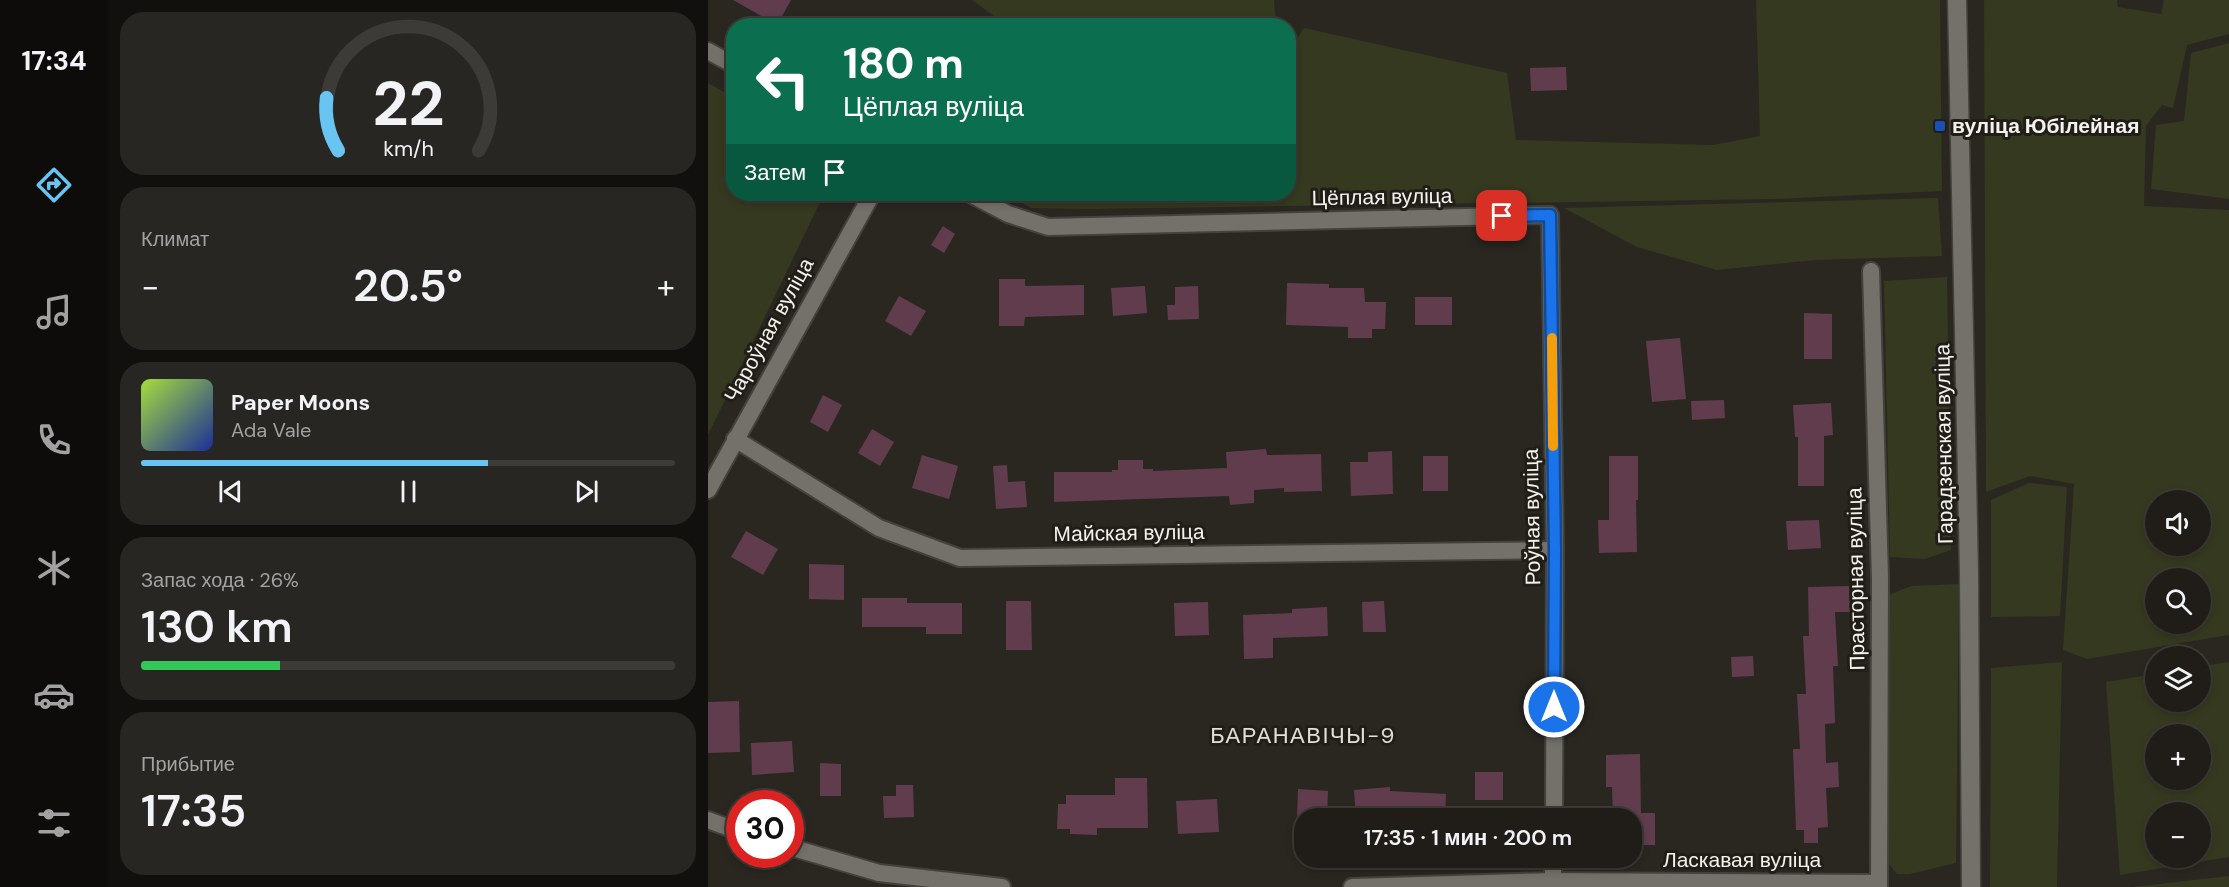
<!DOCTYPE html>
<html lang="ru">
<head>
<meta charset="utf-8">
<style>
  :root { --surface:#201d19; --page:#282622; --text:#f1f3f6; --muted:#a2a2a2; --line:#3d3b38; --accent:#68c4f0 }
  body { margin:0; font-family:"DM Sans",sans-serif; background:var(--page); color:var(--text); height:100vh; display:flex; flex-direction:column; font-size:22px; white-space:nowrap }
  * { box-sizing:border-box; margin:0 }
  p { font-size:20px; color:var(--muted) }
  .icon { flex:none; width:33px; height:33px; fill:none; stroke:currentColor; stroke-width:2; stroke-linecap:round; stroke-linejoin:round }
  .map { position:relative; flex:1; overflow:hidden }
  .side { display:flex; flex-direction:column; gap:12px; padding:12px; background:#12100e; width:600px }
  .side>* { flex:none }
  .guide { position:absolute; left:18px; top:18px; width:570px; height:183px; border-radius:24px; box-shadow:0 3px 9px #0003,0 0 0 2px var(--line); background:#0b6e4f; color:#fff; overflow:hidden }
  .tools { position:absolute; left:1437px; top:490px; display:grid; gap:12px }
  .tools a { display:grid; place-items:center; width:66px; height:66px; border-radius:50%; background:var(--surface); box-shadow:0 3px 9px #0003,0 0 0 2px var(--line); font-size:30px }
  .speed { position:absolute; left:18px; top:790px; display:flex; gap:12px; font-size:30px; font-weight:700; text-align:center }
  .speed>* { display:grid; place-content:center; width:78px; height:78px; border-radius:50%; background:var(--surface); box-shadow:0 3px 9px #0003,0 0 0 2px var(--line); line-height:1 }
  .speed .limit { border:9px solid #d22; background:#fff; color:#111 }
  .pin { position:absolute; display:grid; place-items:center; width:51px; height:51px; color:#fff; margin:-26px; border-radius:12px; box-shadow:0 3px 9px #0006 }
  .me { position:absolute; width:66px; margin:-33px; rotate:0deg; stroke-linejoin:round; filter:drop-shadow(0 0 4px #0008) }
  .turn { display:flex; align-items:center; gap:21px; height:126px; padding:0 18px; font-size:27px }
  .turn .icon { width:78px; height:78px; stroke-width:2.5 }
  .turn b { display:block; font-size:42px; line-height:51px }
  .then { display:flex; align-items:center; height:57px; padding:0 18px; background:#0003; gap:12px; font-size:22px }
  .big { font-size:45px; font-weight:600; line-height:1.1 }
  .side .widget { flex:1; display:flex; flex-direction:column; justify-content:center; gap:9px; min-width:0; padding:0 21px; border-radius:24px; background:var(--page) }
  .side .dial { align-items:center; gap:0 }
  .dial svg { height:156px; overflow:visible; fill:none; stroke:var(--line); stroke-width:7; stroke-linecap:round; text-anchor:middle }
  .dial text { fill:var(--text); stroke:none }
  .song { display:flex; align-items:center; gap:18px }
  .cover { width:72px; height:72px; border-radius:9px; background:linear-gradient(135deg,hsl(80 70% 55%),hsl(230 70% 35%)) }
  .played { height:6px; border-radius:3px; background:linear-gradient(90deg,var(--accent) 65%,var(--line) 65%) }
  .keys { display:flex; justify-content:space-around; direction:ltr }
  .heat { display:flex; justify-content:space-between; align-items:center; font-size:33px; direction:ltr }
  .charge { height:9px; border-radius:4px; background:linear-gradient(90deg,#34c759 26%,var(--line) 0) }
  .trip { position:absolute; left:586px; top:808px; width:348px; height:60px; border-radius:24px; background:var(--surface); box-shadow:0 3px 9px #0003,0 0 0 2px var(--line); font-weight:600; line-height:60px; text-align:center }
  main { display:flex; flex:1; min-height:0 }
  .menu { display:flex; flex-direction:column; width:108px; justify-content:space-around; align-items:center; background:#0d0c0a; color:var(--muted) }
  .menu .icon { width:42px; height:42px }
  .menu .current { color:var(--accent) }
  .menu b { font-size:27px; color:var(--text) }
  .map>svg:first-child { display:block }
  .green { fill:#35391f; fill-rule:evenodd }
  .building { fill:#603c4d }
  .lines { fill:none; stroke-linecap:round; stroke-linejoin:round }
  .street-casing { stroke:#44423d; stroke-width:20 }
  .secondary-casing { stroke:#44423d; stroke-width:21 }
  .street { stroke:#74716a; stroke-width:16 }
  .secondary { stroke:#74716a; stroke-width:18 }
  .route-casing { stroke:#114b97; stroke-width:15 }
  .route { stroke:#1a73e8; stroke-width:10 }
  .slow { stroke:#f59e0b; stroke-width:10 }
  .transit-dot { fill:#1a4fb4; stroke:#211e18; stroke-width:2 }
  .labels { text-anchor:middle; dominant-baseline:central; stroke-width:6; stroke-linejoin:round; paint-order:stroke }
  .poi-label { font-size:21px; font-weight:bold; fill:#f4f2ee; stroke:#211e18; text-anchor:start }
  .street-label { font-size:21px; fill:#f4f2ee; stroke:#211e18 }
  .neighbourhood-label { font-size:22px; letter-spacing:1.5px; fill:#e3dfd6; stroke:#211e18 }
</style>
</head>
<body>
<main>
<nav class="menu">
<b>17:34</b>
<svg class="icon current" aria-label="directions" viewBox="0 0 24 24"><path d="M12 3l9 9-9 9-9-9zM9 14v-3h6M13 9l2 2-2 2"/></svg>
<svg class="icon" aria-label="music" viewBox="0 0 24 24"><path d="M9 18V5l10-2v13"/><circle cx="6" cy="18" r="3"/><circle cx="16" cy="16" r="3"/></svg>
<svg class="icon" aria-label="phone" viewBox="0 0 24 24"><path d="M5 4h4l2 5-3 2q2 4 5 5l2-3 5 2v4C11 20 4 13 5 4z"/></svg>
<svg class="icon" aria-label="climate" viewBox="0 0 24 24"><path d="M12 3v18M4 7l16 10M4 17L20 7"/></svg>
<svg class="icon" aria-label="car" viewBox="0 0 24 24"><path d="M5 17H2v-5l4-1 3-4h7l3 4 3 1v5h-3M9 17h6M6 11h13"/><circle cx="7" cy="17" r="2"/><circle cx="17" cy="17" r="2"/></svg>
<svg class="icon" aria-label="filters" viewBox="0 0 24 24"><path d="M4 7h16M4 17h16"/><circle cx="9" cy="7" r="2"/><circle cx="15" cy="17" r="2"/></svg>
</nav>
<section class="side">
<div class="widget dial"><svg viewBox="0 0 100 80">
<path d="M14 69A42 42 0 1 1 86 69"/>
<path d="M14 69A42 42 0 0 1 8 42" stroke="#68c4f0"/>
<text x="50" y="56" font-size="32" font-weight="700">22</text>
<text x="50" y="72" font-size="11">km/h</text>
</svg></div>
<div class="widget"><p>Климат</p>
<div class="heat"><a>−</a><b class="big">20.5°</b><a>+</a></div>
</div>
<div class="widget">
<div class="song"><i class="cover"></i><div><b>Paper Moons</b><p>Ada Vale</p></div></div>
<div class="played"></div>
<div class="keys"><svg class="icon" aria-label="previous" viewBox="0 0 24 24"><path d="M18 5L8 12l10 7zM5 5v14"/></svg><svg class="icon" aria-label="pause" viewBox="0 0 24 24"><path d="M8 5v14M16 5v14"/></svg><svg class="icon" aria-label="next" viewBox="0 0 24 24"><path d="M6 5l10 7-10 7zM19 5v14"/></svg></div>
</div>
<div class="widget"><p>Запас хода · 26%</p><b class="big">130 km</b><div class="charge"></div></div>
<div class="widget"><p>Прибытие</p><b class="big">17:35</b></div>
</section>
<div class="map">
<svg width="1521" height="887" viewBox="0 0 1521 887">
  <rect width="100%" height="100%" fill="#2a2721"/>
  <!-- green -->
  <g class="green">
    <polygon points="264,0 566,0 568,25 291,25 290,19"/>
    <polygon points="1048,0 1232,0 1234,191 1068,199 378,209 323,208 298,194 580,194 581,50 596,28 799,73 808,140 1005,145 1052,136"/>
    <path d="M1276 0H1409L1410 7 1453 14 1456 0H1521V34L1479 45 1465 108 1454 105 1438 126 1436 206 1521 210V635L1379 659 1355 650 1366 484 1322 476 1278 492ZM1448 501H1492V546H1448ZM1448 579H1492V624H1448Z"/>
    <polygon points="1521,43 1521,199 1443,189 1448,125 1476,121 1483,53"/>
    <polygon points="0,83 25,97 26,194 116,194 0,435"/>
    <polygon points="1230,198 1234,256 1106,260 1009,270 929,247 856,208"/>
    <polygon points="1239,277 1243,550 1217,559 1182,557 1176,281"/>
    <polygon points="1321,483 1359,487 1352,616 1283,617 1283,500"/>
    <polygon points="1251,584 1248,863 1202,874 1189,874 1181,864 1178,596 1203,586"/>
    <polygon points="1354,662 1349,887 1282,887 1283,668"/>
    <path d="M1521 662V857L1412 875 1398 682 1447 674 1448 702H1492L1493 666ZM1448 735H1492V780H1448ZM1448 813H1492V858H1448Z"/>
    <polygon points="1521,876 1521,887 1425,887"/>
  </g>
  <!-- building -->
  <g class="building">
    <polygon points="25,0 83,0 69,25"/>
    <polygon points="858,67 859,90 823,91 822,68"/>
    <polygon points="235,226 247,234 236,253 223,245"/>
    <polygon points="291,279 317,279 317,286 376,285 376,315 317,317 316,326 291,326"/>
    <polygon points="579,283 621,284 621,288 656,288 657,302 678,302 677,329 664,329 664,338 640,338 640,327 578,325"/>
    <polygon points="437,286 439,313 405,316 403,288"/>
    <polygon points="490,286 491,319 460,320 459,305 467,305 467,287"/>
    <polygon points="191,296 218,311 203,336 177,321"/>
    <rect x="707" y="297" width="37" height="28"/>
    <polygon points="1096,313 1124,314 1124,359 1096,359"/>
    <polygon points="972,338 978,399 944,402 938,341"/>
    <polygon points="115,395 134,405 120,432 102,422"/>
    <polygon points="1016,400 1017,418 984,420 983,401"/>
    <polygon points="1123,403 1125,435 1116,436 1116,486 1090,486 1090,437 1087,437 1085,405"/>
    <polygon points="164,429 186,442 172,466 150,453"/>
    <polygon points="558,449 559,455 613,454 614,491 576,492 576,488 546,490 546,503 522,505 521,496 346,502 346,472 404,472 404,470 410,470 410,460 435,460 435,469 445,469 445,471 519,468 518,452"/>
    <polygon points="684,451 685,494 643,496 642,462 660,462 660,452"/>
    <polygon points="214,455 250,466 241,499 204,488"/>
    <rect x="715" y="456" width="25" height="35"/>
    <polygon points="901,456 930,456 930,500 928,500 929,552 891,553 890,520 901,520"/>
    <polygon points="299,465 300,482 317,481 319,507 288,509 285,466"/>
    <polygon points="1111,520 1113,548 1080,550 1078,521"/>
    <polygon points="38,531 70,549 55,575 23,557"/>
    <polygon points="101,564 136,565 136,600 101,599"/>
    <polygon points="1141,586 1142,612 1127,612 1130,666 1125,666 1127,723 1117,724 1118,763 1130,762 1131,787 1118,788 1120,827 1110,828 1110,843 1096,843 1096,830 1088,830 1085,749 1092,749 1089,694 1098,694 1095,636 1101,636 1100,587"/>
    <polygon points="154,598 199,598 199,603 254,603 254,634 218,634 218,627 154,627"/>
    <polygon points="298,601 323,601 324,650 298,650"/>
    <polygon points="676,601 678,632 655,632 654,602"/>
    <polygon points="500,602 501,635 467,636 466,603"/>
    <polygon points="619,607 620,636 565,638 565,658 536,659 535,615 584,613 584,609"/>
    <polygon points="1045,656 1046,676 1024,677 1023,657"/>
    <polygon points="31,701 32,752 0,753 0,702"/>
    <polygon points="84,741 86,772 44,775 43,743"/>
    <polygon points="932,754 933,813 947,813 947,845 924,845 924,819 905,819 904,787 898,787 898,755"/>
    <polygon points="112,763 133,764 133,796 112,796"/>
    <rect x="767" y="772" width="28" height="28"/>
    <polygon points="407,778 439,778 440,828 389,828 389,835 362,834 362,829 349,829 350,804 358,804 358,795 407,795"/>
    <polygon points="188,785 205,785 206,817 176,818 175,796 188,796"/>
    <polygon points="682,787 682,791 738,794 737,819 648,819 646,790"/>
    <polygon points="590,789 620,791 619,819 589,819"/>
    <polygon points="509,799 511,832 470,834 468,801"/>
  </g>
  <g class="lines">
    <defs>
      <g id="street">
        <polyline points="0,51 26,65"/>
        <polyline points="262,194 300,214 340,227 842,215 847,550 846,819"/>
        <polyline points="1163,271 1172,578 1171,887"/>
        <polyline points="27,439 171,528 252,558 847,550"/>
        <polyline points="0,490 164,194"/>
        <polyline points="0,820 32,832"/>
        <polyline points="82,847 171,873 294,887"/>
        <polyline points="644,887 845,881 1171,883"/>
        <polyline points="845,887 845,858"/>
      </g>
      <polyline id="secondary" points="1249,0 1261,573 1263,887"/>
    </defs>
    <!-- street casing -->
    <use href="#street" class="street-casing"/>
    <!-- secondary casing -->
    <use href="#secondary" class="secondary-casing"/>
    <!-- street -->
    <use href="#street" class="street"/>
    <!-- secondary -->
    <use href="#secondary" class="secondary"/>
  </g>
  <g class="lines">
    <defs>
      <polyline id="route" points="794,216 842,215 847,550 846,707"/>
    </defs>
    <!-- route casing -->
    <use href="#route" class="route-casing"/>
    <!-- route -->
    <use href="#route" class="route"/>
    <!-- slow -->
    <polyline class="slow" points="844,338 845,446"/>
  </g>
  <!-- markers -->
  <rect class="transit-dot" x="1226" y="120" width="12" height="12" rx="3"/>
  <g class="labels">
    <!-- poi labels -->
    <g class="poi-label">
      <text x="1244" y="126">вуліца Юбілейная</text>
    </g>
    <!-- street labels -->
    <g class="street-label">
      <text transform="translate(674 197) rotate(-1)">Цёплая вуліца</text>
      <text transform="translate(61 330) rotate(-61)">Чароўная вуліца</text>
      <text transform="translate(1236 444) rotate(-91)">Гарадзенская вуліца</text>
      <text transform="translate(824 517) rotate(-91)">Роўная вуліца</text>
      <text transform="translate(421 533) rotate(-1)">Майская вуліца</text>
      <text transform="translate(1148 579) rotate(-91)">Прасторная вуліца</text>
      <text x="1034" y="860">Ласкавая вуліца</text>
    </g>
    <!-- neighbourhood labels -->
    <g class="neighbourhood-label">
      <text x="595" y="735">БАРАНАВІЧЫ-9</text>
    </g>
  </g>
</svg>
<div class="tools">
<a><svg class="icon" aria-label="sound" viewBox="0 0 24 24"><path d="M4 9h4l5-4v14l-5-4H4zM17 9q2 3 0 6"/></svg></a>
<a><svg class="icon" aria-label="search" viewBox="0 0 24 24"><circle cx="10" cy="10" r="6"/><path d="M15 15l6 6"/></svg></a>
<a><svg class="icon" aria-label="layers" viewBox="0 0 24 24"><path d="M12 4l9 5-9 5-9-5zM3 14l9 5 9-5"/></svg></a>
<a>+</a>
<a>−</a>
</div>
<div class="speed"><div class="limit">30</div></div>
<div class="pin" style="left:794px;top:216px;background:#d93025"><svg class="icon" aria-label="arrive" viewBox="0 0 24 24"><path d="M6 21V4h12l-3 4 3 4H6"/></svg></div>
<svg class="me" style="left:846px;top:707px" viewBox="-20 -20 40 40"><circle r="17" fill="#1a73e8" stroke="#fff" stroke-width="3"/><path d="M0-11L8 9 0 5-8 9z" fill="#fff"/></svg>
<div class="trip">17:35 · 1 мин · 200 m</div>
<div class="guide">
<div class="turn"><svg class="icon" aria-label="left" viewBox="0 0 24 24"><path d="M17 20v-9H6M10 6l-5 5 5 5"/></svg><div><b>180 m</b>Цёплая вуліца</div></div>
<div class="then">Затем<svg class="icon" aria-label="arrive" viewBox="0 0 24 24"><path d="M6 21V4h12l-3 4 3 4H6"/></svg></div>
</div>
</div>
</main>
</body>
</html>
